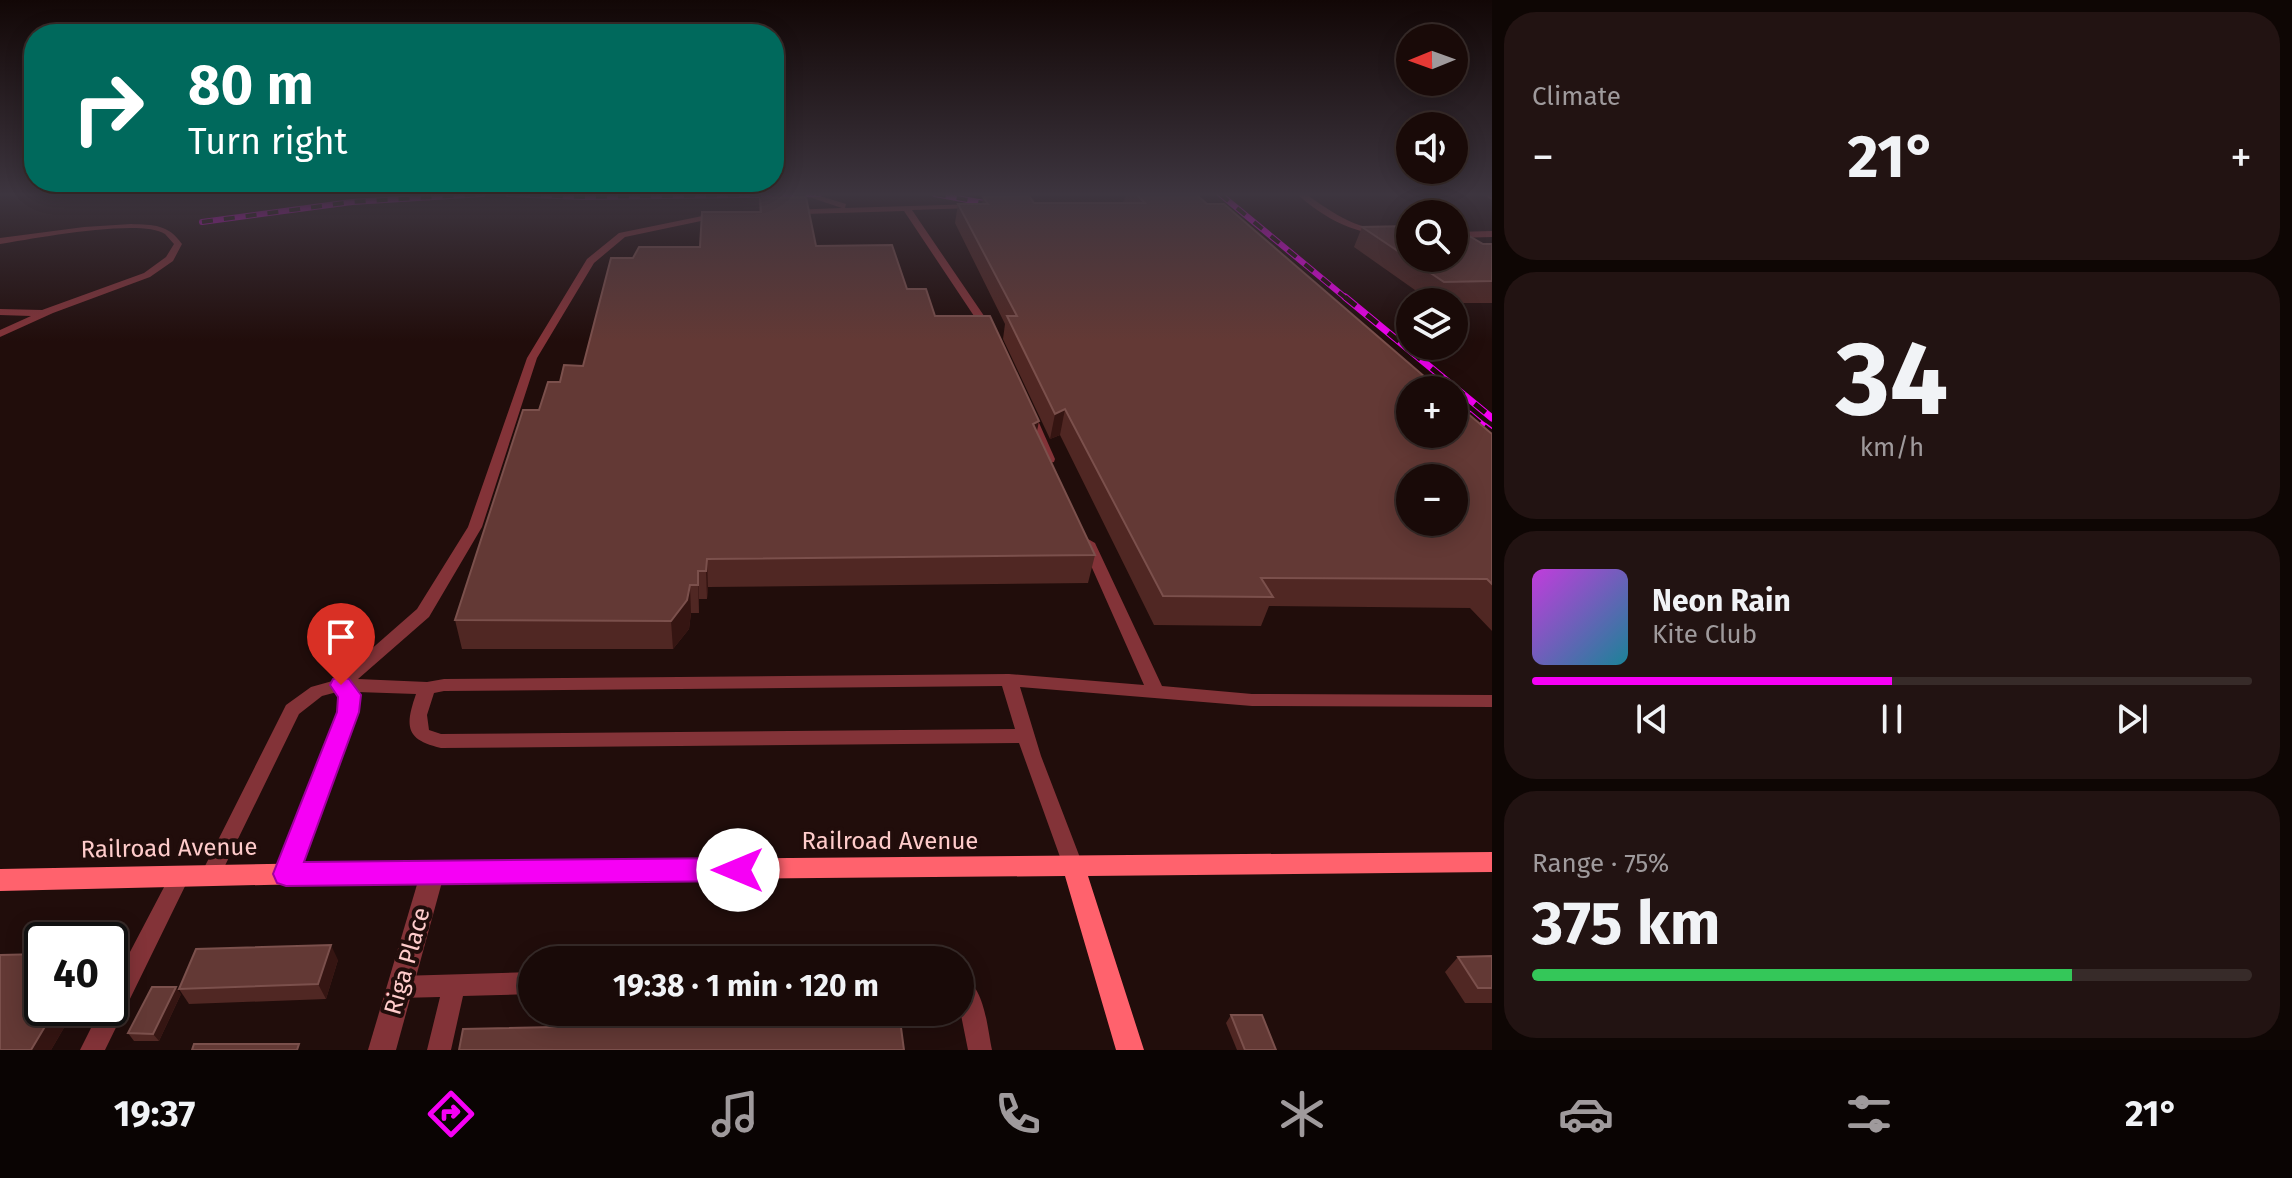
<!DOCTYPE html>
<html lang="en">
<head>
<meta charset="utf-8">
<style>
  :root { --surface:#190a08; --page:#221312; --text:#f1f3f6; --muted:#9f9a9c; --line:#372b29; --accent:#f600f5 }
  body { margin:0; font-family:"Fira Sans",sans-serif; background:var(--page); color:var(--text); height:100vh; display:flex; flex-direction:column; font-size:30px; white-space:nowrap }
  * { box-sizing:border-box; margin:0 }
  p { font-size:26px; color:var(--muted) }
  .icon { flex:none; width:44px; height:44px; fill:none; stroke:currentColor; stroke-width:2; stroke-linecap:round; stroke-linejoin:round }
  .map { position:relative; flex:1; overflow:hidden }
  .panel { display:flex; flex-direction:column; gap:12px; padding:12px; background:#0e0604; width:800px }
  .panel>* { flex:none }
  .banner { position:absolute; left:24px; top:24px; width:760px; height:168px; border-radius:32px; box-shadow:0 4px 20px #0003,0 0 0 2px var(--line); background:#00695c; color:#fff; overflow:hidden }
  .needle { width:52px; rotate:269deg }
  .tools { position:absolute; left:1396px; top:24px; display:grid; gap:16px }
  .tools a { display:grid; place-items:center; width:72px; height:72px; border-radius:50%; background:var(--surface); box-shadow:0 4px 20px #0003,0 0 0 2px var(--line); font-size:40px }
  .speed { position:absolute; left:24px; top:922px; display:flex; gap:16px; font-size:40px; font-weight:700; text-align:center }
  .speed>* { display:grid; place-content:center; width:104px; height:104px; border-radius:50%; background:var(--surface); box-shadow:0 4px 20px #0003,0 0 0 2px var(--line); line-height:1 }
  .speed .limit { border:4px solid #111; border-radius:12px; background:#fff; color:#111 }
  .pin { position:absolute; display:grid; place-items:center; width:68px; height:68px; color:#fff; margin:-82px -34px; border-radius:50% 50% 50% 0; rotate:-45deg; box-shadow:0 0 8px #0007 }
  .pin .icon { rotate:45deg }
  .me { position:absolute; width:88px; margin:-44px; rotate:270deg; stroke-linejoin:round; filter:drop-shadow(0 0 6px #0008) }
  .turn { display:flex; align-items:center; gap:28px; height:168px; padding:0 32px; font-size:36px }
  .turn .icon { width:104px; height:104px; stroke-width:2.5 }
  .turn b { display:block; font-size:56px; line-height:68px }
  .big { font-size:60px; font-weight:700; line-height:1.1 }
  .panel .widget { flex:1; display:flex; flex-direction:column; justify-content:center; gap:12px; min-width:0; padding:0 28px; border-radius:32px; background:var(--page) }
  .panel .dial { align-items:center; gap:0 }
  .dial b { font-size:104px; line-height:1 }
  .song { display:flex; align-items:center; gap:24px }
  .cover { width:96px; height:96px; border-radius:12px; background:linear-gradient(135deg,hsl(290 70% 55%),hsl(190 70% 35%)) }
  .played { height:8px; border-radius:4px; background:linear-gradient(90deg,var(--accent) 50%,var(--line) 50%) }
  .keys { display:flex; justify-content:space-around; direction:ltr }
  .heat { display:flex; justify-content:space-between; align-items:center; font-size:44px; direction:ltr }
  .charge { height:12px; border-radius:6px; background:linear-gradient(90deg,#34c759 75%,var(--line) 0) }
  .trip { position:absolute; left:518px; top:946px; width:456px; height:80px; border-radius:40px; background:var(--surface); box-shadow:0 4px 20px #0003,0 0 0 2px var(--line); font-weight:700; line-height:80px; text-align:center }
  .tab-bar { display:flex; height:128px; justify-content:space-around; align-items:center; background:#0a0403; color:var(--muted) }
  .tab-bar .icon { width:56px; height:56px }
  .tab-bar .selected { color:var(--accent) }
  .tab-bar b { font-size:36px; color:var(--text) }
  main { display:flex; flex:1; min-height:0 }
  .map>svg:first-child { display:block }
  .lines { fill:none; stroke-linecap:round; stroke-linejoin:round }
  .lane { fill:#833338; fill-rule:evenodd }
  .street { fill:#833338; fill-rule:evenodd }
  .secondary { fill:#ff626d; fill-rule:evenodd }
  .rail-far2-casing { stroke:#f600f5; stroke-width:6 }
  .rail-far1-casing { stroke:#f600f5; stroke-width:7 }
  .rail-casing { stroke:#f600f5; stroke-width:9 }
  .rail-far2 { stroke:#210d0b; stroke-width:4; stroke-dasharray:11; stroke-linecap:butt }
  .rail-far1 { stroke:#210d0b; stroke-width:5; stroke-dasharray:14; stroke-linecap:butt }
  .rail { stroke:#210d0b; stroke-width:6; stroke-dasharray:18; stroke-linecap:butt }
  .wall { fill:#502723 }
  .shaded-wall { fill:#351512 }
  .building { fill:#633935; stroke:#7b504c; stroke-width:2; fill-rule:evenodd }
  .route { fill:#f600f5; stroke:#a0009f; stroke-width:2 }
  .labels { text-anchor:middle; dominant-baseline:central; stroke-width:8; stroke-linejoin:round; paint-order:stroke }
  .near-street-label { font-size:24px; fill:#ffcccb; stroke:#210d0b }
</style>
</head>
<body>
<main>
<div class="map">
<svg width="1492" height="1050" viewBox="0 0 1492 1050">
  <rect width="100%" height="100%" fill="#210d0b"/>
  <g class="lines">
    <!-- lane -->
    <g class="lane">
      <polygon points="800,194 813,194 846,204 845,208 976,204 977,206 973,208 912,210 995,332 994,334 986,334 904,211 738,216 734,214 738,212 842,208"/>
      <path d="M1297 194H1306C1345 222 1361 231 1410 232V238C1363 236 1333 226 1297 194Z"/>
      <polygon points="1481,194 1492,195 1492,200"/>
      <path d="M717 213 721 215 720 217 625 237 594 263 537 358 482 527 429 617 358 679 427 682 444 679 1009 674 1144 685 1081 543 1088 539 1095 543 1162 686 1252 694 1492 695V707L1252 706 1020 687 1041 756 1084 868 1081 874 1074 877 1067 874 1064 868 1019 743 441 748C405 740 405 726 416 694L357 692 359 695 357 712 296 874 293 880 286 883 279 880 276 874 339 712 341 696 337 692 322 696 299 714 217 882 210 885 203 882 200 876 203 870 286 705 311 687 336 680 417 609 468 527 527 358 587 259 619 233ZM1002 686 1015 729 441 734 429 730 427 715 434 693 444 691Z"/>
      <path d="M131 224C154 225 168 224 182 244L173 261 150 277 53 313 0 337V330L31 316 0 315V309L42 310 144 273 166 257 174 244C171 241 168 237 165 234 140 218 33 239 0 244V238L84 227Z"/>
      <polygon points="1492,231 1492,237 1454,238 1454,232"/>
      <polygon points="1030,412 1036,416 1055,459 1054,462 1049,463 1043,459 1024,416"/>
      <polygon points="180,867 187,870 190,876 105,1050 80,1050 101,1008 110,1008 110,990 173,870"/>
      <polygon points="532,972 532,994 463,996 451,1050 427,1050 440,997 399,998 391,995 388,987 391,979 399,976"/>
      <path d="M960 975C985 985 987 1027 992 1050H968L960 1010Z"/>
    </g>
    <!-- street -->
    <polygon class="street" points="433,861 441,864 445,871 396,1050 368,1050 421,871 425,864"/>
    <!-- secondary -->
    <polygon class="secondary" points="1492,852 1492,872 1088,876 1144,1050 1116,1050 1065,876 433,881 0,891 0,869 433,861"/>
    <defs>
      <g id="rail-far2">
        <polyline points="508,194 583,197 819,194"/>
        <polyline points="935,194 1006,207"/>
        <polyline points="1220,194 1347,299"/>
        <polyline points="202,222 352,202 483,194"/>
      </g>
      <g id="rail-far1">
        <polyline points="1345,297 1492,418"/>
        <polyline points="1469,414 1487,429"/>
      </g>
      <polyline id="rail" points="1484,427 1492,433"/>
    </defs>
    <!-- rail-far2 casing -->
    <use href="#rail-far2" class="rail-far2-casing"/>
    <!-- rail-far1 casing -->
    <use href="#rail-far1" class="rail-far1-casing"/>
    <!-- rail casing -->
    <use href="#rail" class="rail-casing"/>
    <!-- rail-far2 -->
    <use href="#rail-far2" class="rail-far2"/>
    <!-- rail-far1 -->
    <use href="#rail-far1" class="rail-far1"/>
    <!-- rail -->
    <use href="#rail" class="rail"/>
  </g>
  <!-- wall -->
  <g class="wall">
    <polygon points="1126,194 1196,194 1492,434 1492,631 1470,608 1269,606 1261,626 1154,625 1060,435 1050,439 1003,339 1005,324 955,223 958,204 982,204 983,197 1034,203 1123,203"/>
    <polygon points="760,198 816,246 907,289 935,316 1037,433 1095,555 1088,583 708,587 707,599 699,599 699,613 691,613 689,629 673,649 462,649 455,620 539,410 560,382 583,366 633,258 700,247 759,212"/>
    <polygon points="1362,227 1483,244 1492,244 1492,303 1454,303 1454,302 1432,302 1354,247"/>
    <polygon points="1492,956 1492,1003 1465,1003 1445,972 1458,957"/>
    <polygon points="338,960 326,999 189,1004 179,989"/>
    <polygon points="181,994 159,1041 134,1041 128,1033"/>
    <polygon points="42,1008 95,1008 93,1013 72,1014 51,1050"/>
    <polygon points="1231,1015 1276,1050 1237,1050 1226,1023"/>
  </g>
  <!-- shaded-wall -->
  <g class="shaded-wall">
    <polygon points="1065,409 1060,435 1050,439 1055,414"/>
    <polygon points="1039,421 1034,447 1033,424"/>
    <polygon points="707,559 708,587 707,599 706,571"/>
    <polygon points="698,571 699,599 699,613 698,585"/>
    <polygon points="690,585 691,613 689,629 673,649 671,621"/>
    <polygon points="331,945 338,960 326,999 318,984"/>
    <polygon points="110,957 116,965 110,978"/>
    <polygon points="176,987 181,994 159,1041 153,1034"/>
    <polygon points="56,1008 67,1008 72,1014 51,1050 31,1050"/>
  </g>
  <!-- building -->
  <g class="building">
    <path d="M1136 194H1196L1207 204H1224L1440 390H1410V434H1454V402L1492 434V584L1487 579 1261 578 1273 597 1163 596 1065 409 1055 414 1007 316H1017L958 204H988L983 197 1029 196 1034 203H1145ZM1410 478H1454V522H1410Z"/>
    <polygon points="806,197 816,246 892,245 907,289 926,289 935,316 990,316 1039,421 1033,424 1095,555 707,559 706,571 698,571 698,585 690,585 687,600 671,621 455,620 523,410 539,410 548,382 560,382 564,365 583,366 611,258 633,258 639,247 700,247 702,212 761,212 760,198"/>
    <polygon points="1410,226 1410,258 1454,258 1454,227 1483,244 1492,244 1492,281 1444,282 1362,227"/>
    <polygon points="331,945 318,984 179,989 196,949"/>
    <polygon points="42,954 42,1008 56,1008 31,1050 0,1050 0,955"/>
    <polygon points="1492,956 1492,988 1478,988 1458,957"/>
    <polygon points="152,987 176,987 153,1034 128,1033"/>
    <polygon points="648,1012 720,1012 720,1025 900,1020 904,1050 459,1050 463,1029 647,1025"/>
    <polygon points="1231,1015 1262,1015 1276,1050 1245,1050"/>
    <polygon points="194,1044 299,1044 297,1050 192,1050"/>
  </g>
  <!-- sky -->
  <linearGradient id="sky" x2="0" y2="1"><stop stop-color="#120706"/><stop offset="0.57" stop-color="#3d353f"/><stop offset="1" stop-color="#3d353f" stop-opacity="0"/></linearGradient>
  <rect width="1492" height="341" fill="url(#sky)"/>
  <!-- route -->
  <polygon class="route" points="341,677 349,679 361,695 359,712 304,862 738,858 747,861 751,870 747,878 738,881 286,886 277,883 273,874 337,712 338,697 330,685 333,679"/>
  <g class="labels">
    <!-- near-street labels -->
    <g class="near-street-label">
      <text x="890" y="841">Railroad Avenue</text>
      <text transform="translate(169 848) rotate(-1)">Railroad Avenue</text>
      <text transform="translate(407 961) rotate(-74)">Riga Place</text>
    </g>
  </g>
</svg>
<div class="tools">
<a><svg class="needle" viewBox="-14 -14 28 28"><path d="M0-13l5 13h-10z" fill="#e53935"/><path d="M0 13l5-13h-10z" fill="#9f9a9c"/></svg></a>
<a><svg class="icon" aria-label="sound" viewBox="0 0 24 24"><path d="M4 9h4l5-4v14l-5-4H4zM17 9q2 3 0 6"/></svg></a>
<a><svg class="icon" aria-label="search" viewBox="0 0 24 24"><circle cx="10" cy="10" r="6"/><path d="M15 15l6 6"/></svg></a>
<a><svg class="icon" aria-label="layers" viewBox="0 0 24 24"><path d="M12 4l9 5-9 5-9-5zM3 14l9 5 9-5"/></svg></a>
<a>+</a>
<a>−</a>
</div>
<div class="speed"><div class="limit">40</div></div>
<div class="pin" style="left:341px;top:685px;background:#d93025"><svg class="icon" aria-label="arrive" viewBox="0 0 24 24"><path d="M6 21V4h12l-3 4 3 4H6"/></svg></div>
<svg class="me" style="left:738px;top:870px" viewBox="-20 -20 40 40"><circle r="19" fill="#fff"/><path d="M0-13L10 11 0 6-10 11z" fill="#f600f5"/></svg>
<div class="trip">19:38 · 1 min · 120 m</div>
<div class="banner">
<div class="turn"><svg class="icon" aria-label="right" viewBox="0 0 24 24"><path d="M7 20v-9h11M14 6l5 5-5 5"/></svg><div><b>80 m</b>Turn right</div></div>
</div>
</div>
<section class="panel">
<div class="widget"><p>Climate</p>
<div class="heat"><a>−</a><b class="big">21°</b><a>+</a></div>
</div>
<div class="widget dial"><b>34</b><p>km/h</p></div>
<div class="widget">
<div class="song"><i class="cover"></i><div><b>Neon Rain</b><p>Kite Club</p></div></div>
<div class="played"></div>
<div class="keys"><svg class="icon" aria-label="previous" viewBox="0 0 24 24"><path d="M18 5L8 12l10 7zM5 5v14"/></svg><svg class="icon" aria-label="pause" viewBox="0 0 24 24"><path d="M8 5v14M16 5v14"/></svg><svg class="icon" aria-label="next" viewBox="0 0 24 24"><path d="M6 5l10 7-10 7zM19 5v14"/></svg></div>
</div>
<div class="widget"><p>Range · 75%</p><b class="big">375 km</b><div class="charge"></div></div>
</section>
</main>
<nav class="tab-bar">
<b>19:37</b>
<svg class="icon selected" aria-label="directions" viewBox="0 0 24 24"><path d="M12 3l9 9-9 9-9-9zM9 14v-3h6M13 9l2 2-2 2"/></svg>
<svg class="icon" aria-label="music" viewBox="0 0 24 24"><path d="M9 18V5l10-2v13"/><circle cx="6" cy="18" r="3"/><circle cx="16" cy="16" r="3"/></svg>
<svg class="icon" aria-label="phone" viewBox="0 0 24 24"><path d="M5 4h4l2 5-3 2q2 4 5 5l2-3 5 2v4C11 20 4 13 5 4z"/></svg>
<svg class="icon" aria-label="climate" viewBox="0 0 24 24"><path d="M12 3v18M4 7l16 10M4 17L20 7"/></svg>
<svg class="icon" aria-label="car" viewBox="0 0 24 24"><path d="M5 17H2v-5l4-1 3-4h7l3 4 3 1v5h-3M9 17h6M6 11h13"/><circle cx="7" cy="17" r="2"/><circle cx="17" cy="17" r="2"/></svg>
<svg class="icon" aria-label="filters" viewBox="0 0 24 24"><path d="M4 7h16M4 17h16"/><circle cx="9" cy="7" r="2"/><circle cx="15" cy="17" r="2"/></svg>
<b>21°</b>
</nav>
</body>
</html>
